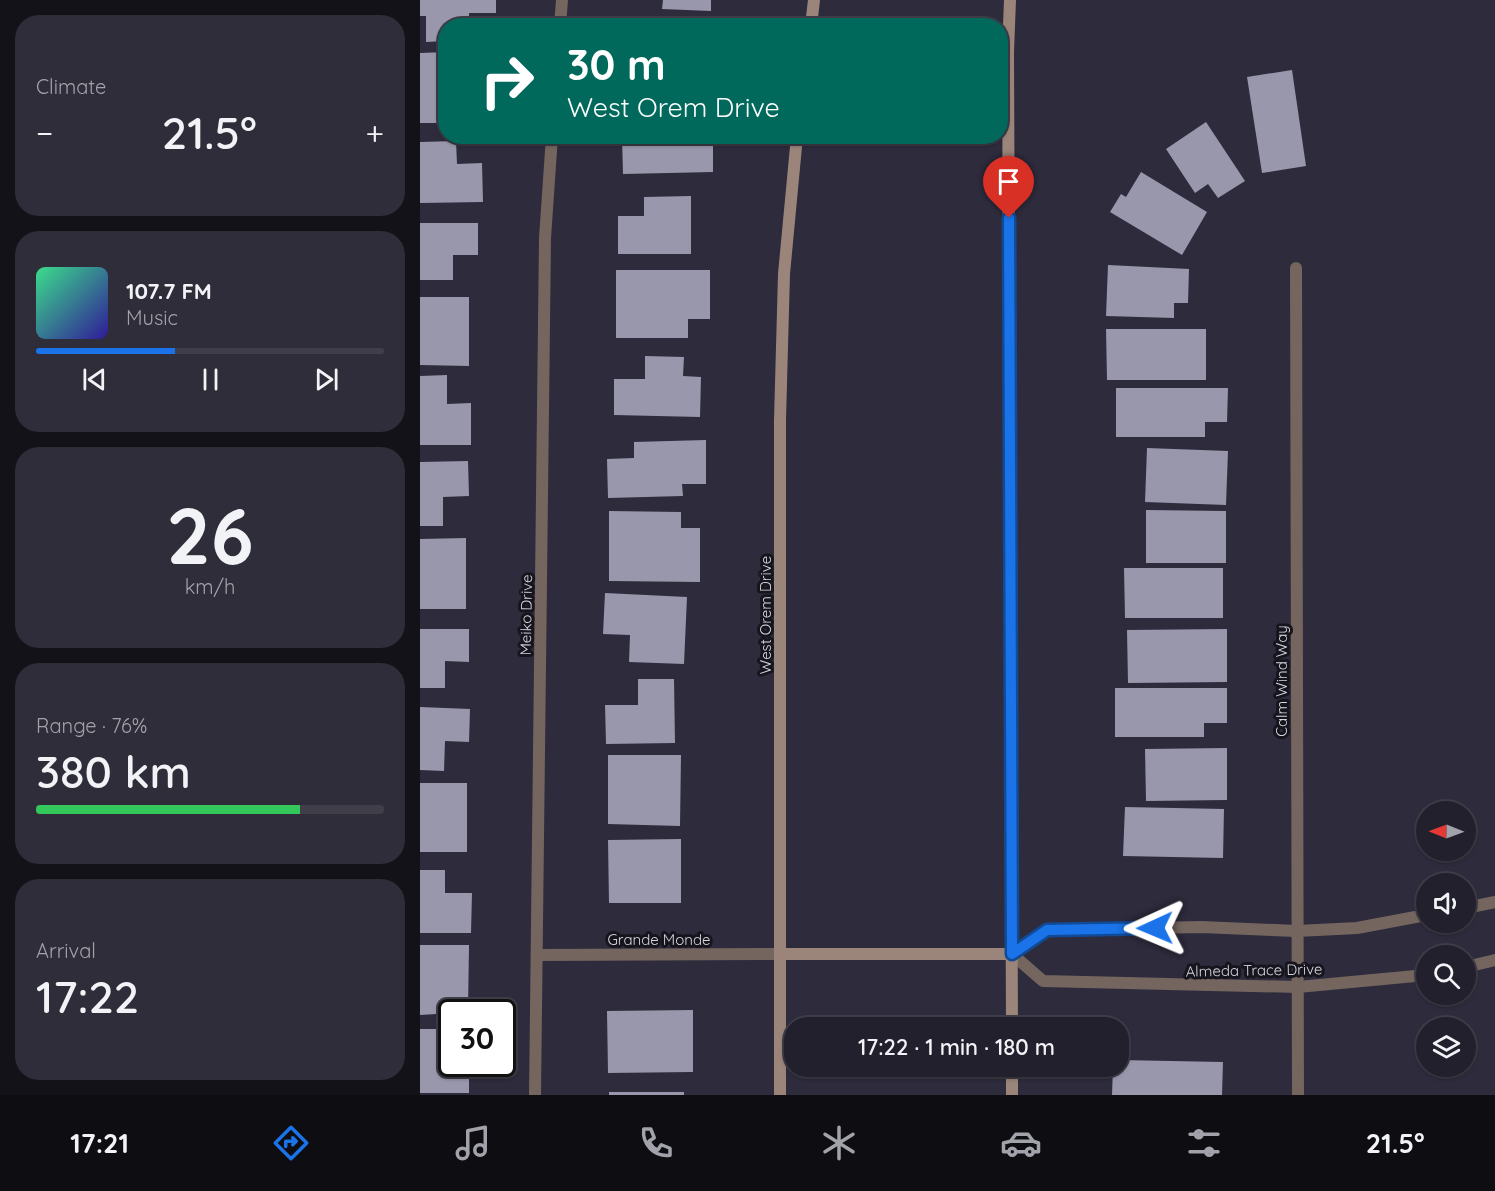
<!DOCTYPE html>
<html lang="en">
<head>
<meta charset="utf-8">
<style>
  :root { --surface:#22202d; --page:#2e2d39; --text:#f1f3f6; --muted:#a2a3aa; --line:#3f3e49; --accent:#1a73e8 }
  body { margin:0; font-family:Quicksand,sans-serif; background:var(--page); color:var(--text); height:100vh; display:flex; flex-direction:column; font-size:22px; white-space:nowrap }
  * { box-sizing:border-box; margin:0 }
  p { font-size:20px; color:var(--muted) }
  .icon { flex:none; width:33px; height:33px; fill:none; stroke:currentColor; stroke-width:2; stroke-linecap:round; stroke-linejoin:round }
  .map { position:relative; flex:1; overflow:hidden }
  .drawer { display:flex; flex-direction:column; gap:15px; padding:15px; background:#131219; width:420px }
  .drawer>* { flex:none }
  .hud { position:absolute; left:18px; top:18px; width:570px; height:126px; border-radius:24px; box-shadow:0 2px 4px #0004,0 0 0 2px var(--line); background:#00695c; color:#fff; overflow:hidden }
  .needle { width:39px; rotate:271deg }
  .fabs { position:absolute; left:996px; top:801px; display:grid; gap:12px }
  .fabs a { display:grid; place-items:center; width:60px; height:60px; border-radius:50%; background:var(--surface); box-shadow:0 2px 4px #0004,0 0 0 2px var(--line); font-size:30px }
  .speed { position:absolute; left:18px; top:999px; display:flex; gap:12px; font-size:30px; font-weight:700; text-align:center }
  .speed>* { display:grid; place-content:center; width:78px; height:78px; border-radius:50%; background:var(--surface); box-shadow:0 2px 4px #0004,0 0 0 2px var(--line); line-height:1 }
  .speed .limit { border:3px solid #111; border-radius:9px; background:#fff; color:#111 }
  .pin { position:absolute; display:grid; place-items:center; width:51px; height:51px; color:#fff; margin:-62px -26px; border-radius:50% 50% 50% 0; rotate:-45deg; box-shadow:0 0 6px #0007 }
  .pin .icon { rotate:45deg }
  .me { position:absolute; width:66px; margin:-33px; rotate:269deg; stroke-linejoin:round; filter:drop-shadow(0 0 4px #0008) }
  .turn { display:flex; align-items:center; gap:21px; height:126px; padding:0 30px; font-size:27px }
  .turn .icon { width:78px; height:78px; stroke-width:2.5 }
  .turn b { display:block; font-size:42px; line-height:51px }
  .big { font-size:45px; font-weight:600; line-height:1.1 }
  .drawer .card { flex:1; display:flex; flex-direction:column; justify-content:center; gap:9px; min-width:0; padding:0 21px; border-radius:24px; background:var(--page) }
  .drawer .dial { align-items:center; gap:0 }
  .dial b { font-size:78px; line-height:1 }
  .song { display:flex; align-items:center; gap:18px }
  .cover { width:72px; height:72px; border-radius:9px; background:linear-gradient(135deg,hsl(150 70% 55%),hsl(250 70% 35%)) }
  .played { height:6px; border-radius:3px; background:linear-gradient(90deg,var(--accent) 40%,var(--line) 40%) }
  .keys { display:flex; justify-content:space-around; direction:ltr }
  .heat { display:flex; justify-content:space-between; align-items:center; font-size:33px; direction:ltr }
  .charge { height:9px; border-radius:4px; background:linear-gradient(90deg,#34c759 76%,var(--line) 0) }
  .trip { position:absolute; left:364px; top:1017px; width:345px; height:60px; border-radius:24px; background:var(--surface); box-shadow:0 2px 4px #0004,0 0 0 2px var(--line); font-weight:600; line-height:60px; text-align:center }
  .tab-bar { display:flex; height:96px; justify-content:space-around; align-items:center; background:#0e0d12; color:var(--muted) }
  .tab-bar .icon { width:42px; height:42px }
  .tab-bar .on { color:var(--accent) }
  .tab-bar b { font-size:27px; color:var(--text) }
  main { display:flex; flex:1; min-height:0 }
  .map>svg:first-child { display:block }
  .building { fill:#9997ac }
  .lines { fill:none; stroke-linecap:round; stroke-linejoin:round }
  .minor { stroke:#74655f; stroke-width:12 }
  .secondary { stroke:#9b847a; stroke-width:12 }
  .route-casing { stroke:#114b97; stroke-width:15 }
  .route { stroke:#1a73e8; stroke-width:10 }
  .labels { text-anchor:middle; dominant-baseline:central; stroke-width:6; stroke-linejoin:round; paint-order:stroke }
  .street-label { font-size:15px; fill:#d5d5e0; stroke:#16151d }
</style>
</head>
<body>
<main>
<section class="drawer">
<div class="card"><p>Climate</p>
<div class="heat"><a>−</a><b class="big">21.5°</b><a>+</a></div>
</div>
<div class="card">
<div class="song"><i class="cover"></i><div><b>107.7 FM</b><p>Music</p></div></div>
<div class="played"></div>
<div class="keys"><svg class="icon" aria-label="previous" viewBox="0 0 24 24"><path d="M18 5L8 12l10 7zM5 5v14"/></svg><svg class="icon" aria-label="pause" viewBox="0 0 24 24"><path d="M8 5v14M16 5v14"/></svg><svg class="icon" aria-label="next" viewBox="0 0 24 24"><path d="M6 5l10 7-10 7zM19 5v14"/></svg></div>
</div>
<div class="card dial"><b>26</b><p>km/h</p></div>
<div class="card"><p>Range · 76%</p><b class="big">380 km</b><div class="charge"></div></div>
<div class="card"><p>Arrival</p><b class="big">17:22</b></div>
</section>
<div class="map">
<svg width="1075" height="1095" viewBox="0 0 1075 1095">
  <rect width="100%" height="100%" fill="#2d2b3c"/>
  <!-- building -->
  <g class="building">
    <polygon points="0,0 76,0 76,13 49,13 49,26 26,26 26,41 6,42 6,16 0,16"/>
    <polygon points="243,0 291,0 291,11 242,9"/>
    <polygon points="26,52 26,123 0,123 0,53"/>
    <polygon points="872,70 886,166 842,173 827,77"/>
    <polygon points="786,122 825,181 798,198 788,184 775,193 746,149"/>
    <polygon points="234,136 293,136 293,172 203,174 202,138"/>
    <polygon points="36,141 37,164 62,163 63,202 0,203 0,142"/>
    <polygon points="721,172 787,212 762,255 690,212 701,194 706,197"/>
    <polygon points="271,196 271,254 198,254 198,216 224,216 224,197"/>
    <polygon points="0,223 58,223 58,255 33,255 33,280 0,280"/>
    <polygon points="688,265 769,269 768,303 754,303 754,318 686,316"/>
    <polygon points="196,270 290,270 290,319 268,319 268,338 196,338"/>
    <polygon points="0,297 49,297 49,366 0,365"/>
    <polygon points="686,329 786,329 786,380 687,380"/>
    <polygon points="225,356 264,357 263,376 281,377 280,417 194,415 194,379 225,379"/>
    <polygon points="27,375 27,404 51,403 51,445 0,445 0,376"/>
    <polygon points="696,388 808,388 807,422 785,422 785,437 696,437"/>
    <polygon points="286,440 286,484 262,484 263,496 188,498 187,459 214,458 214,442"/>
    <polygon points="727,448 808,451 806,505 725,502"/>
    <polygon points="48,461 49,496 23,497 23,526 0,526 0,462"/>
    <polygon points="726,510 806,511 806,563 726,563"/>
    <polygon points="189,511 261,512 261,528 280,528 280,582 189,581"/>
    <polygon points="46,538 46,609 0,609 0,539"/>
    <polygon points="704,568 803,568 803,618 705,618"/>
    <polygon points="185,593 267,597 264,664 209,662 210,635 183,634"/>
    <polygon points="0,629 49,629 49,662 25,661 25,688 0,688"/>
    <polygon points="807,629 807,682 708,683 707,630"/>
    <polygon points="218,679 254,679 255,743 186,744 185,705 218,705"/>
    <polygon points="695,688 807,688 807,723 784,723 784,737 695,737"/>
    <polygon points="0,707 50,709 49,742 25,741 24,771 0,770"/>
    <polygon points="807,748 807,800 726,801 725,749"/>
    <polygon points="188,755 261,755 260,826 188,824"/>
    <rect x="0" y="783" width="47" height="69"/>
    <polygon points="705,807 804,809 803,858 703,856"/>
    <polygon points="261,839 261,903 189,903 188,840"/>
    <polygon points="0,870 25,870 25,893 52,893 51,933 0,933"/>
    <polygon points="0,945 49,945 48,1012 0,1015"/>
    <polygon points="273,1010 273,1072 188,1073 187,1011"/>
    <polygon points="0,1029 25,1029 25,1053 32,1053 32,1064 49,1064 49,1093 0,1093"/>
    <polygon points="699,1060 803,1062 802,1095 692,1095 693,1066 699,1066"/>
    <rect x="189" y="1092" width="75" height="3"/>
  </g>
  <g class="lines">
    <!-- minor -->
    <g class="minor">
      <polyline points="140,26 142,0"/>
      <polyline points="876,268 878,1095"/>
      <polyline points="1046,908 1075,902"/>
      <polyline points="1006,915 937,928 877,931 781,927 627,930 592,954 623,981 878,987 1006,975"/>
      <polyline points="117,955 361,954"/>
      <polyline points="1046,967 1075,960"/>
      <polyline points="115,1095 125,238 132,136"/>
    </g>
    <!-- secondary -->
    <g class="secondary">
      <polyline points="590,0 588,52 592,1028"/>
      <polyline points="391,26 394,0"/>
      <polyline points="361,954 592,954"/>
      <polyline points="592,1066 592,1095"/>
      <polyline points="360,1095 360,420 364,274 377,136"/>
    </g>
  </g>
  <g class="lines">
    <defs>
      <polyline id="route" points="589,218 592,954 627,930 735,928"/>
    </defs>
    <!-- route casing -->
    <use href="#route" class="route-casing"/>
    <!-- route -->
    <use href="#route" class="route"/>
  </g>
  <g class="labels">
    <!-- street labels -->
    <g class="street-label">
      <text transform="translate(106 615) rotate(-89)">Meiko Drive</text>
      <text transform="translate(345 615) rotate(-90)">West Orem Drive</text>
      <text transform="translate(861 681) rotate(-90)">Calm Wind Way</text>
      <text x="239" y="939">Grande Monde</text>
      <text transform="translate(834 970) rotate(-1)">Almeda Trace Drive</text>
    </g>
  </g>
</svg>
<div class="fabs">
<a><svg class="needle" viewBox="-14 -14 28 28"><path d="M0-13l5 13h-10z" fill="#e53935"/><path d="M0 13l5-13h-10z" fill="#a2a3aa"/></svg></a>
<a><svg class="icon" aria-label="sound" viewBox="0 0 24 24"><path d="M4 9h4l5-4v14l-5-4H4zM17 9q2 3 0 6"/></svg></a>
<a><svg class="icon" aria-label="search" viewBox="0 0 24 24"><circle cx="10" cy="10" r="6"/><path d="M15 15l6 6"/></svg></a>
<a><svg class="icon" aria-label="layers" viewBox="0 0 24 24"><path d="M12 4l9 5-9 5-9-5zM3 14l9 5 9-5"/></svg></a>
</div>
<div class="speed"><div class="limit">30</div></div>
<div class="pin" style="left:589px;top:218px;background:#d93025"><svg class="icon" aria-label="arrive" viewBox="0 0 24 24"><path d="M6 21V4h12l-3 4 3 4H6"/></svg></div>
<svg class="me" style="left:735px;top:928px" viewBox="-20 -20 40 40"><path d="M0-17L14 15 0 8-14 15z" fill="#1a73e8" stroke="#fff" stroke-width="4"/></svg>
<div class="trip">17:22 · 1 min · 180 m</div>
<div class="hud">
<div class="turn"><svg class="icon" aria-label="right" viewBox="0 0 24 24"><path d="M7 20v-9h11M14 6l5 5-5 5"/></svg><div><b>30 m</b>West Orem Drive</div></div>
</div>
</div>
</main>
<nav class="tab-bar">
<b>17:21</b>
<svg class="icon on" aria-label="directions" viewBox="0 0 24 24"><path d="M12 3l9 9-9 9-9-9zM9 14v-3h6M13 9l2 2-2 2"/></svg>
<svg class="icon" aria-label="music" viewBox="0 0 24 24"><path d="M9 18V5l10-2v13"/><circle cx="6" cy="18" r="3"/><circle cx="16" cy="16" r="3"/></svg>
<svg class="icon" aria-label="phone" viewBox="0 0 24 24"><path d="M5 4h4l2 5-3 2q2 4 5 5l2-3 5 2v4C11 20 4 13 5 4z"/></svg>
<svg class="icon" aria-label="climate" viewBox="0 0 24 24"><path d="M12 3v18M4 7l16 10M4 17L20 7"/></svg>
<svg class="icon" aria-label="car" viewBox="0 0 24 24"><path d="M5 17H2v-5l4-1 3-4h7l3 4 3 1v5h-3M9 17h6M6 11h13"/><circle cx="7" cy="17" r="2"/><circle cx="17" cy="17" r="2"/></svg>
<svg class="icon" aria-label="filters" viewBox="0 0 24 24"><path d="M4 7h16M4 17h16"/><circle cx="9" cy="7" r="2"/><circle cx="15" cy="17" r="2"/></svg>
<b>21.5°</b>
</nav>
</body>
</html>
